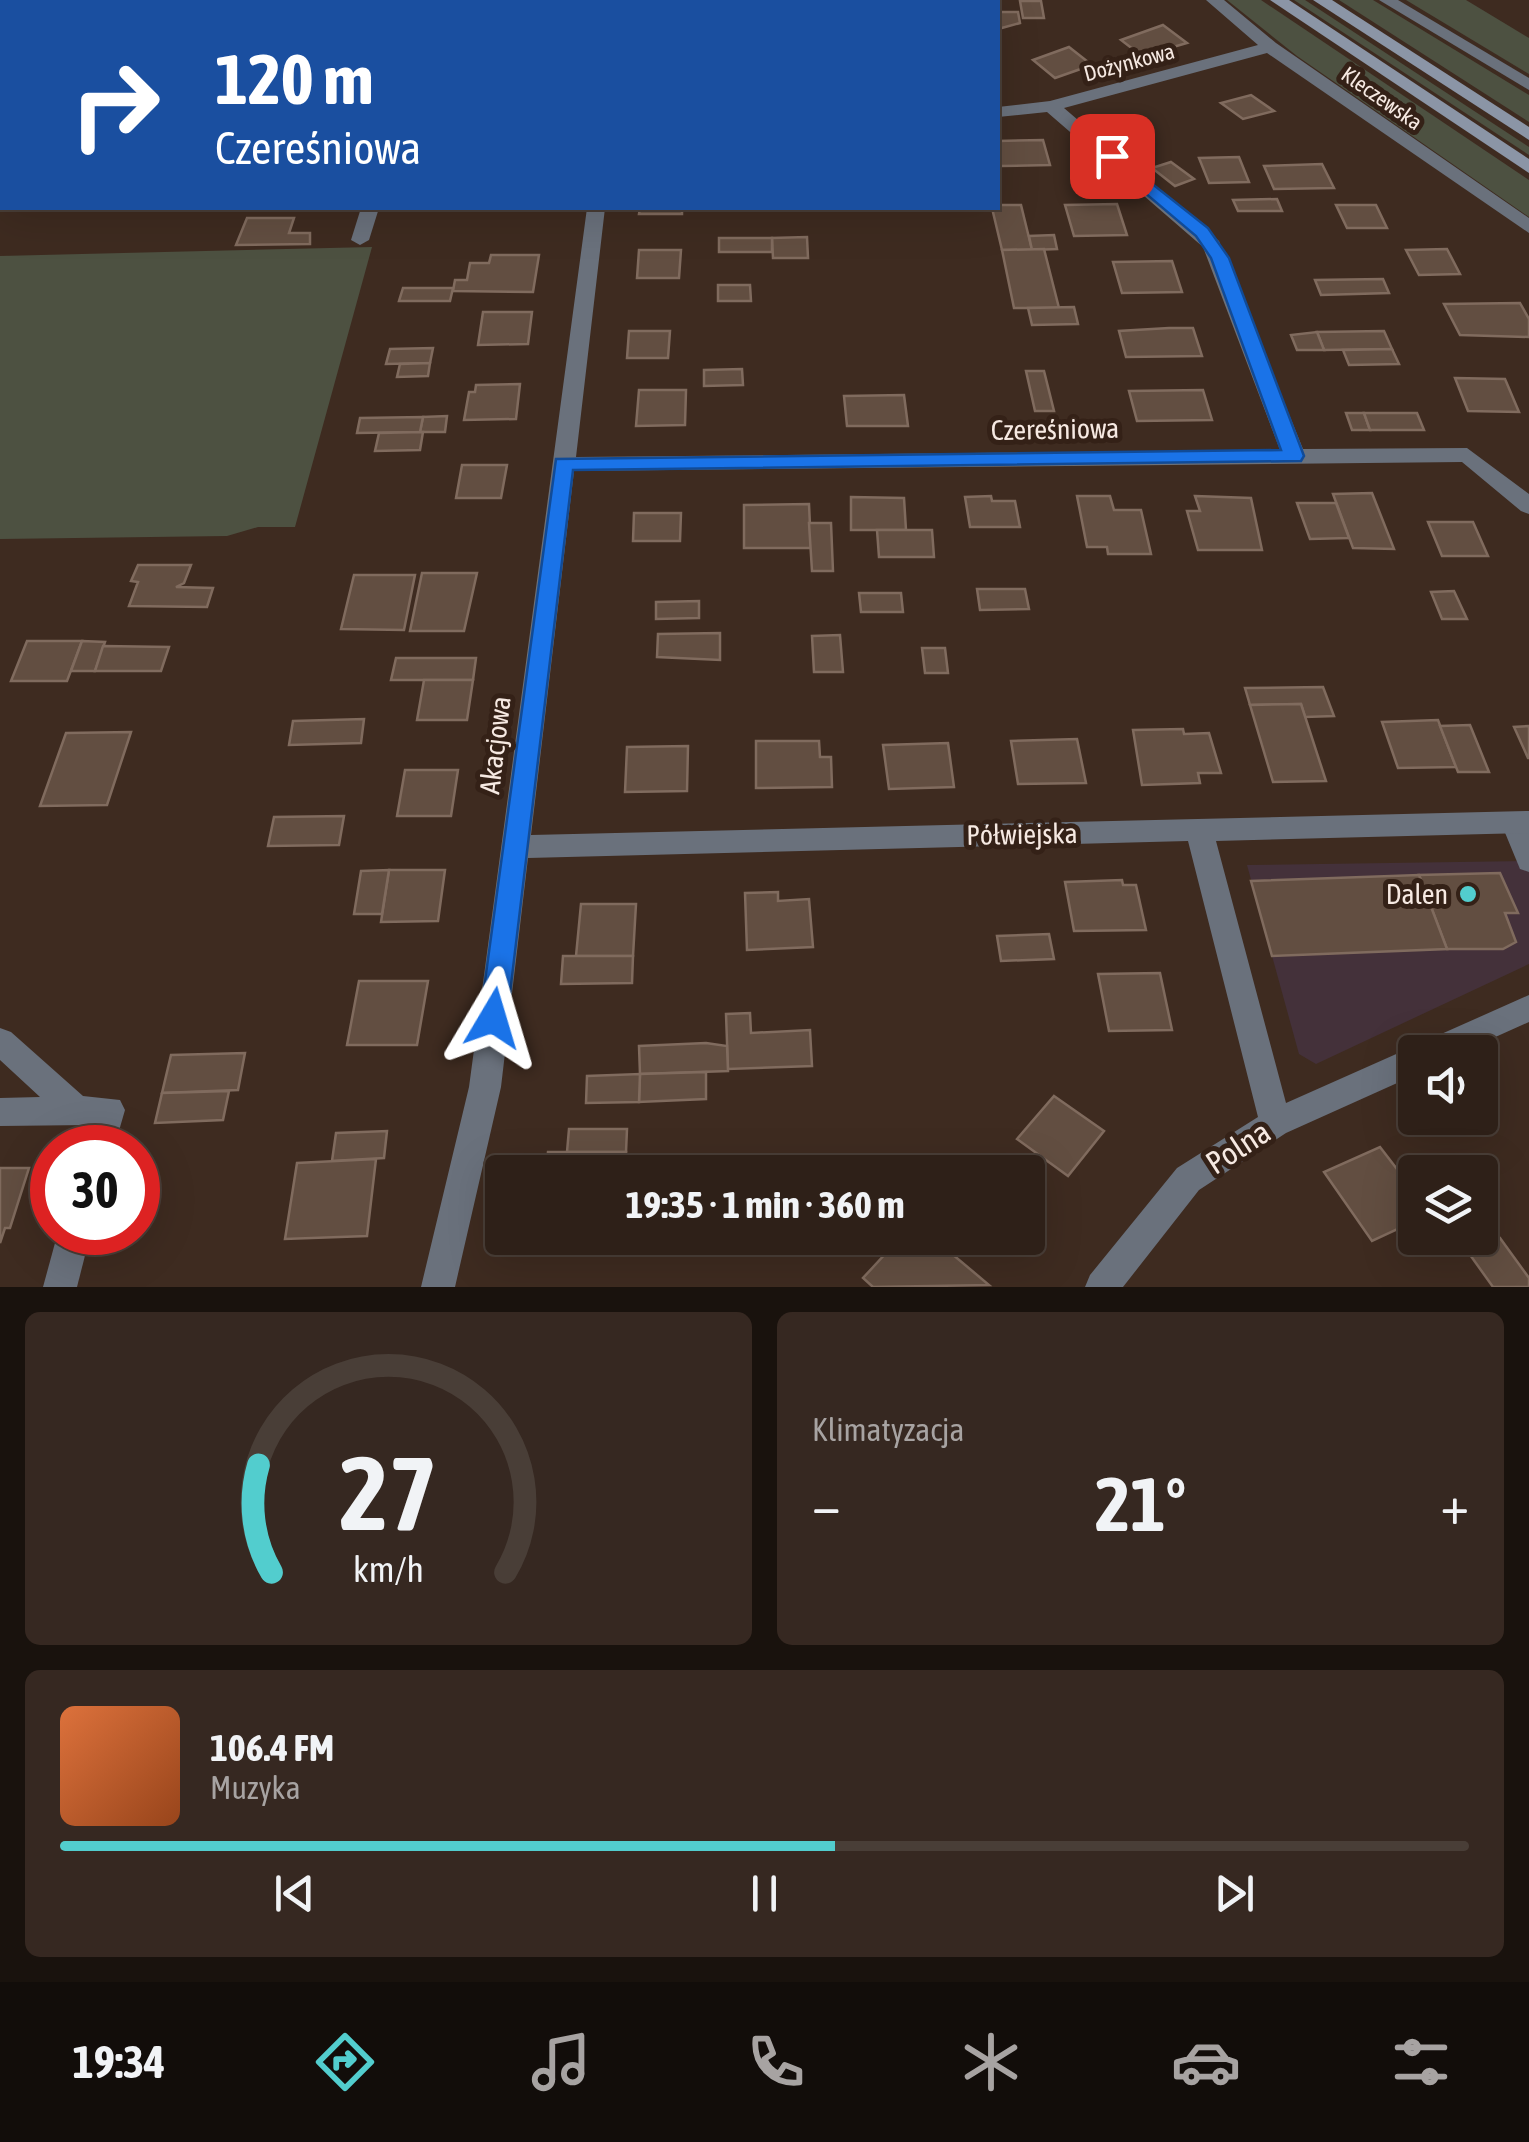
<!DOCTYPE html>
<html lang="pl">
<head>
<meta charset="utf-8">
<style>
  :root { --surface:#2e2018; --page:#362821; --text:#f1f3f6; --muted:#a7a3a2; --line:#493e37; --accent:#52cdce }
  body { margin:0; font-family:"Asap Condensed",sans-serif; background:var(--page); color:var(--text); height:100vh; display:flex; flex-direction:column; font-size:38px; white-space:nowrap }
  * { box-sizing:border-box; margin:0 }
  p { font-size:32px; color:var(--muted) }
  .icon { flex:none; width:55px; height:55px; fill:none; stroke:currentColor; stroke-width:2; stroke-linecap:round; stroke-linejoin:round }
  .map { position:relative; height:1287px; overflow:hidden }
  .details { display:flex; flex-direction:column; gap:25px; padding:25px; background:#19120d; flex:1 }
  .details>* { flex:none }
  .banner { position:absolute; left:0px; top:0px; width:1000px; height:210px; box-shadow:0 10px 40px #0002,0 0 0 2px var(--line); background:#1a4fa0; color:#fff; overflow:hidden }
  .controls { position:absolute; left:1398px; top:1035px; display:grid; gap:20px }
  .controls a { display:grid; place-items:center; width:100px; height:100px; border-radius:10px; background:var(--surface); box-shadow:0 10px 40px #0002,0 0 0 2px var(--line); font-size:50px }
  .speed { position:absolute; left:30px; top:1125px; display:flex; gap:20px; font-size:50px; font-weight:700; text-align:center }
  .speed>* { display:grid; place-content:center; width:130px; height:130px; border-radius:50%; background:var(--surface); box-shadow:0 10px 40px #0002,0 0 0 2px var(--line); line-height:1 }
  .speed .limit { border:15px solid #d22; background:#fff; color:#111 }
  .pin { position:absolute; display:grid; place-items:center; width:85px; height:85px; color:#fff; margin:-42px; border-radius:20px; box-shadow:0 5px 15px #0006 }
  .me { position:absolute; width:110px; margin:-55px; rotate:7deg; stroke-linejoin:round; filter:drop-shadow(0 0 8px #0008) }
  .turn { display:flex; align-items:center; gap:35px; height:210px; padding:0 50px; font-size:45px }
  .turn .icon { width:130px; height:130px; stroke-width:2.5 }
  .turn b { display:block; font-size:70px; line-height:85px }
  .big { font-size:75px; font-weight:700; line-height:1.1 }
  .details .card { flex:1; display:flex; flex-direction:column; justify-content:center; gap:15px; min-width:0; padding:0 35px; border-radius:15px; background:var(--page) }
  .details .dial { align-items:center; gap:0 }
  .dial svg { height:260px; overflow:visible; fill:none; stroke:var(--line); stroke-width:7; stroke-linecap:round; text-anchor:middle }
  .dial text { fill:var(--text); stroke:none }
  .song { display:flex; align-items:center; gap:30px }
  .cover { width:120px; height:120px; border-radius:15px; background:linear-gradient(135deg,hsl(20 70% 55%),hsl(20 70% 35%)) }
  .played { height:10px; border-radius:5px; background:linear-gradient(90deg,var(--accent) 55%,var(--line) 55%) }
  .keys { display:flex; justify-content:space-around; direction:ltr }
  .heat { display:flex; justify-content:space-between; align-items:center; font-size:55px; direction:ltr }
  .details .tiles { flex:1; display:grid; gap:25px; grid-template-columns:1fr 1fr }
  .card:last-child { grid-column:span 2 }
  .trip { position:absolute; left:485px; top:1155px; width:560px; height:100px; border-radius:10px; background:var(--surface); box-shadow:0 10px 40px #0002,0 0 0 2px var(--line); font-weight:700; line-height:100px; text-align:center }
  .menu { display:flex; height:160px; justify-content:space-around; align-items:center; background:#120d0a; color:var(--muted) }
  .menu .icon { width:70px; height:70px }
  .menu .on { color:var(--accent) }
  .menu b { font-size:45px; color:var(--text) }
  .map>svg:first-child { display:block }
  .commercial { fill:#44313a }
  .green { fill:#4d5141 }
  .building { fill:#624e41; stroke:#806b5e; stroke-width:2.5 }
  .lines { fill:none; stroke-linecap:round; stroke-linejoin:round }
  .service { fill:#6a717c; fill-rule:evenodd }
  .minor { fill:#6a717c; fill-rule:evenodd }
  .secondary { fill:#8b95a6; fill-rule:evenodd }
  .route { fill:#1a73e8; stroke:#114b97; stroke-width:2.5 }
  .poi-dot { fill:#52cdce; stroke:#342117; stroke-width:4 }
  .labels { text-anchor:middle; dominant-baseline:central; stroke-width:10; stroke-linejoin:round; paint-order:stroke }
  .far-street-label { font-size:22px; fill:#f6e9e2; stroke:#342117 }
  .street-label { font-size:28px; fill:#f6e9e2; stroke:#342117 }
  .poi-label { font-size:28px; fill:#f6e9e2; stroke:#342117; text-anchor:end }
  .near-street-label { font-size:32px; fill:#f6e9e2; stroke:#342117 }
</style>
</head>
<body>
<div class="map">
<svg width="1529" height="1287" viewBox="0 0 1529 1287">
  <rect width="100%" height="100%" fill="#3e2b20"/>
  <!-- commercial -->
  <polygon class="commercial" points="1529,861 1529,964 1316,1064 1299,1054 1247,865"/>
  <!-- green -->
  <g class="green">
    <polygon points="1227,0 1261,0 1529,180 1529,217 1297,56"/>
    <polygon points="1294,0 1305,0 1529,147 1529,155"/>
    <polygon points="1339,0 1373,0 1529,95 1529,122"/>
    <polygon points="1406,0 1466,0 1529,38 1529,74"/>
    <polygon points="372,247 295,527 258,527 227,536 0,539 0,256"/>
  </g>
  <!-- building -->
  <g class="building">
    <polygon points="1020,1 1041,1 1044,18 1023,18"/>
    <polygon points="998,12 1018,12 1020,23 998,29"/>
    <polygon points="1163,25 1187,43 1142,56 1121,40"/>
    <polygon points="1069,47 1092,65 1055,78 1033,60"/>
    <polygon points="1251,95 1274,111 1243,119 1221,103"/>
    <polygon points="1043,140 1050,165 1001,166 998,141"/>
    <polygon points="1239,157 1249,182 1209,183 1199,158"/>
    <polygon points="1171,162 1194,179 1175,186 1152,168"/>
    <polygon points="1322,164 1334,188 1274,189 1264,166"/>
    <polygon points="1277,199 1282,211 1238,211 1233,200"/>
    <polygon points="1117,204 1127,235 1074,236 1065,205"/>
    <polygon points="998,205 1021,205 1032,250 1002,250 992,208"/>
    <polygon points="1336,205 1376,205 1387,228 1347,228"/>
    <polygon points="640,208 682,208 682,214 639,214"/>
    <polygon points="247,218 294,218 289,233 310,233 310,244 236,245"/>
    <polygon points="1054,235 1057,249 1032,250 1029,236"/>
    <polygon points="807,237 808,258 773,258 772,238"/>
    <rect x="719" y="238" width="53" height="14"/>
    <polygon points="1044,249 1059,308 1014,308 1002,250"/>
    <polygon points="1447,249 1460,274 1419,275 1406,250"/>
    <polygon points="639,250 681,250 679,278 637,278"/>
    <polygon points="491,255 539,255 533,292 453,291 455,280 467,280 470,263 489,263"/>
    <polygon points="1172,261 1182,292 1122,293 1113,262"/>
    <polygon points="1383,279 1389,293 1321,295 1315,280"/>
    <polygon points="718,285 750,285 751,301 718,301"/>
    <polygon points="403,288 453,288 450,301 399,301"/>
    <polygon points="1520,303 1529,319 1529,337 1460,335 1444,304"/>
    <polygon points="1074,307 1078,324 1032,325 1028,308"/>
    <polygon points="483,312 532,312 528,344 478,345"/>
    <polygon points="1169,328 1193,328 1202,356 1126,357 1119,331"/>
    <polygon points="629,331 670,331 668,358 627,358"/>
    <polygon points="1384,331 1392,349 1324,350 1317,332"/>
    <polygon points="1317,332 1324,350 1297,350 1291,335"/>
    <polygon points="433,348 430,363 386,364 390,349"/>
    <polygon points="1392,349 1399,364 1349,365 1343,350"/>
    <polygon points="430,363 428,376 397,377 400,364"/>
    <polygon points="742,369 743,385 704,386 704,370"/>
    <polygon points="1026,371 1044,371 1054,411 1035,411"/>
    <polygon points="1455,378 1505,379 1519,412 1468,411"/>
    <polygon points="520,384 516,419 464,420 469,392 475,392 476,385"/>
    <polygon points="639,390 686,390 685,425 636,426"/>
    <polygon points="1203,390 1212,420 1137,421 1129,391"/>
    <polygon points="904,395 908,426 847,426 844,396"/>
    <polygon points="1346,413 1364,413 1370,430 1352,430"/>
    <polygon points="1364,413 1417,413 1424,430 1370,430"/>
    <polygon points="447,416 445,432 420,432 423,417"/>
    <polygon points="423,417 420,432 357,433 360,418"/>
    <polygon points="423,432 420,450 375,451 379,433"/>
    <polygon points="462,465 507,465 501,498 456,498"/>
    <polygon points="1372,493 1394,549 1353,548 1333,494"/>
    <polygon points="991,496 992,501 1015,501 1020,527 970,527 965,497"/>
    <polygon points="1077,496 1110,496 1114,510 1141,510 1151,554 1108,554 1107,547 1087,547"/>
    <polygon points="1195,496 1251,498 1262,550 1198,550 1187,511 1200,511"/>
    <polygon points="851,497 904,498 906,530 851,530"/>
    <polygon points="1297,503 1336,503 1349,538 1310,539"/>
    <polygon points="809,504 811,548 744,548 744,505"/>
    <polygon points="634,513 681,513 680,541 633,541"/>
    <polygon points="1428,522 1473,522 1488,556 1442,556"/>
    <polygon points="809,523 831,523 833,571 812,571"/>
    <polygon points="877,530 932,530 934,557 879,557"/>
    <polygon points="138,565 191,565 184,583 176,587 213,588 207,607 129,606 138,582 131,581"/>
    <polygon points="422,573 477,573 464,631 410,631"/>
    <polygon points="354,575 415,575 404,630 341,629"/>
    <polygon points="977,589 1025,589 1029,609 980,610"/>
    <polygon points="1454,591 1467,619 1442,619 1431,592"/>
    <polygon points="859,593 901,593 903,612 861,612"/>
    <polygon points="699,601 699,618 656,619 656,602"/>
    <polygon points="720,633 720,660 657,657 658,634"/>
    <polygon points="840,635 843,672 814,672 812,636"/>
    <polygon points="27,641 82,641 67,681 11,681"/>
    <polygon points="82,641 105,642 95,671 71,671"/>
    <polygon points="103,646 169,647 161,671 95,671"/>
    <polygon points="922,648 945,648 948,673 925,673"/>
    <polygon points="396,658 476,658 473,680 391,680"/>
    <polygon points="424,680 473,680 467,720 417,720"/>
    <polygon points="1323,687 1334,716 1305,717 1301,704 1250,705 1245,688"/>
    <polygon points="1301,704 1326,781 1273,782 1250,705"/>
    <polygon points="364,719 361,743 289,745 293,721"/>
    <polygon points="1438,720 1456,767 1398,768 1382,722"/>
    <polygon points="1470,725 1489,772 1458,772 1440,726"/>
    <polygon points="1529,726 1529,758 1528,758 1514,727"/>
    <polygon points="1183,729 1184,734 1209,733 1221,773 1198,773 1200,783 1142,785 1133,730"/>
    <polygon points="131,732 107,805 40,806 66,733"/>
    <polygon points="1077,739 1086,783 1018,784 1011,741"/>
    <polygon points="756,741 819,741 820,757 831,757 832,787 756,788"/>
    <polygon points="948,743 954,787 889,789 883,745"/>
    <polygon points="688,746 687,791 625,792 627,747"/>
    <polygon points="405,770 458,770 451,816 397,816"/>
    <polygon points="344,816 339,845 268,846 274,817"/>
    <polygon points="389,870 445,870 438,921 381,922"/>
    <polygon points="389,870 382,914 354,914 361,871"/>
    <polygon points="1500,873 1518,913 1505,913 1516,942 1503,949 1447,949 1419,875"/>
    <polygon points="1419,875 1447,949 1272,956 1251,881"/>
    <polygon points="1122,880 1123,885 1136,885 1146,930 1074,931 1065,882"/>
    <polygon points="778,892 778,901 809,899 813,947 747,950 745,893"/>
    <polygon points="581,904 636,904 633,956 576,956"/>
    <polygon points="1049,934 1054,959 1001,961 997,936"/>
    <polygon points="563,956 633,956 632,983 561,984"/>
    <polygon points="1160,973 1172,1030 1109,1031 1098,974"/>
    <polygon points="359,981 428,981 417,1045 347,1045"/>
    <polygon points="750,1013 751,1033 810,1030 812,1066 728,1069 726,1014"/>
    <polygon points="706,1043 727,1046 728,1071 640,1074 639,1046"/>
    <polygon points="245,1053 238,1090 162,1093 171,1055"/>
    <polygon points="706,1072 706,1099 639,1102 640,1074"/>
    <polygon points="640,1074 639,1102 586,1103 587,1076"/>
    <polygon points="229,1091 223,1120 155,1123 162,1093"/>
    <polygon points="1054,1096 1104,1131 1068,1176 1017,1139"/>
    <polygon points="569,1129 627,1129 626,1152 567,1152"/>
    <polygon points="387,1131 384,1158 332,1161 336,1133"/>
    <polygon points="1380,1147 1400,1173 1410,1169 1415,1176 1415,1221 1372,1241 1324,1172"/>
    <polygon points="548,1152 626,1152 624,1172 546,1172"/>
    <polygon points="376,1159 367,1236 285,1239 297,1163"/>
    <polygon points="0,1168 29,1168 10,1228 5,1228 0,1243"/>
    <polygon points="900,1238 933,1238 989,1285 873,1287 863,1278"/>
    <polygon points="1500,1238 1529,1278 1529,1287 1493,1287 1468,1252"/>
  </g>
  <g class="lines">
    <!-- service -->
    <g class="service">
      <polygon points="361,208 379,208 369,240 360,245 351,240"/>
      <polygon points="1513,813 1522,816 1529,832 1529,872 1520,869 1501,823 1504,816"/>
    </g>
    <!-- minor -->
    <g class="minor">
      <polygon points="1206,0 1224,0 1276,43 1529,218 1529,233 1267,53 1064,108 1219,241 1303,449 1467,448 1529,494 1529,514 1521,511 1462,462 574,471 531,835 1529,811 1529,833 1216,841 1286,1103 1529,995 1529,1022 1462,1052 1415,1052 1415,1075 1286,1133 1199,1190 1123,1287 1085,1287 1090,1275 1177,1168 1258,1117 1188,841 528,858 501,1087 455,1287 421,1287 469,1087 587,208 605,208 576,457 1280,450 1203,247 1047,112 998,117 998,107 1050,101 1258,45"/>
      <polygon points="1379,0 1398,0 1529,78 1529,90"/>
      <polygon points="0,1028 11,1032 83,1096 120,1100 125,1110 114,1148 82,1148 89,1125 0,1126 0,1098 40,1097 0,1060"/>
      <polygon points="58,1232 91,1232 77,1287 43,1287"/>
    </g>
    <!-- secondary -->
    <g class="secondary">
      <polygon points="1270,0 1289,0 1529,159 1529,173"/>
      <polygon points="1313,0 1332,0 1529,127 1529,140"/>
    </g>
  </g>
  <!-- route -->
  <polygon class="route" points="1112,152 1208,228 1229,258 1304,456 1301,461 573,470 507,1018 503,1027 484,1027 480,1018 556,459 1281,450 1211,258 1196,236 1106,160 1103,156"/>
  <!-- markers -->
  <circle class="poi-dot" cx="1468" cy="894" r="10"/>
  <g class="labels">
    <!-- far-street labels -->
    <g class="far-street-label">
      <text transform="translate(1129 62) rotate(-15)">Dożynkowa</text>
      <text transform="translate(1382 98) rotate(35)">Kleczewska</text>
    </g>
    <!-- street labels -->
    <g class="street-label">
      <text transform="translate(1055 429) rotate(-1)">Czereśniowa</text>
      <text transform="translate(495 745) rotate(-83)">Akacjowa</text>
      <text transform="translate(1022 834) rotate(-1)">Półwiejska</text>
    </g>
    <!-- poi labels -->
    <g class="poi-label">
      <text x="1448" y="894">Dalen</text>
    </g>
    <!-- near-street labels -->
    <g class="near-street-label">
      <text transform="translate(1238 1147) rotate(-33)">Polna</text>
    </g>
  </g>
</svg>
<div class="controls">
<a><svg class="icon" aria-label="sound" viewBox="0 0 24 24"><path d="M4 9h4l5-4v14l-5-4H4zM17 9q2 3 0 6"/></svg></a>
<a><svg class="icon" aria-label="layers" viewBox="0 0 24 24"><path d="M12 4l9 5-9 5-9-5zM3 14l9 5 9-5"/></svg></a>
</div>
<div class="speed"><div class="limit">30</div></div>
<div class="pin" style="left:1112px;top:156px;background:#d93025"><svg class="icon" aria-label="arrive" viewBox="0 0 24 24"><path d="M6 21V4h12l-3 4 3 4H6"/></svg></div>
<svg class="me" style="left:493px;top:1018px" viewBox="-20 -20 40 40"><path d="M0-17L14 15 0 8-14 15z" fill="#1a73e8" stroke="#fff" stroke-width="4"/></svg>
<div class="trip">19:35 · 1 min · 360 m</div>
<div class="banner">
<div class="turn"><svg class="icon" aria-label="right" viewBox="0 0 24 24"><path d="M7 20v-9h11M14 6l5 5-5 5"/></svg><div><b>120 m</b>Czereśniowa</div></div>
</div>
</div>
<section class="details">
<div class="tiles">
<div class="card dial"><svg viewBox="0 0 100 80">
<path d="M14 69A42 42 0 1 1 86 69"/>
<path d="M14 69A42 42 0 0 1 10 36" stroke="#52cdce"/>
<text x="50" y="56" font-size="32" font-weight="700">27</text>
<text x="50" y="72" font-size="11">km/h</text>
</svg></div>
<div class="card"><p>Klimatyzacja</p>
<div class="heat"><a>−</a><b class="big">21°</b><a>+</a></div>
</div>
<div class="card">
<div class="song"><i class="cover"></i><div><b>106.4 FM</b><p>Muzyka</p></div></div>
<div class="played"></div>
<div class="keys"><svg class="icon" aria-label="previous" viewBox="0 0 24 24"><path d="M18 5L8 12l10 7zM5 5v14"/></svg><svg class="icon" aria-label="pause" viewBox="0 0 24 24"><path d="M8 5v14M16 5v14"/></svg><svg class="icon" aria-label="next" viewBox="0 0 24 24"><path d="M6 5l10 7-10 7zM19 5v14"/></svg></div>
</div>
</div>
</section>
<nav class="menu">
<b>19:34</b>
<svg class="icon on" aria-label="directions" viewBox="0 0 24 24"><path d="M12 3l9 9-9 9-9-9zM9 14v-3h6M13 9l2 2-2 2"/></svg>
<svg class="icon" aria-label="music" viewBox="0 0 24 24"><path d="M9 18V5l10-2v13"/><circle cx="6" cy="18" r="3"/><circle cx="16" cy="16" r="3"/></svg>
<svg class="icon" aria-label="phone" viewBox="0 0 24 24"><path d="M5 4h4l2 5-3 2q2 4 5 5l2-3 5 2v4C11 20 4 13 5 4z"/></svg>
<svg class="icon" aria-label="climate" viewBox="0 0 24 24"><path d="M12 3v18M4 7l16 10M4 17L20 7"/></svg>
<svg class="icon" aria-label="car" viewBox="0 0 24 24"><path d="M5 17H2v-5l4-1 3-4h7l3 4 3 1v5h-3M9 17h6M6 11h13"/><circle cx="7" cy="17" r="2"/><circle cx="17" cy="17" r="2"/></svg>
<svg class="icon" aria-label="filters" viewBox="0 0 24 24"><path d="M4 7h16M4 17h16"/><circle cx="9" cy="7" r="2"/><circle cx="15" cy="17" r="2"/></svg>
</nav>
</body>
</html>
